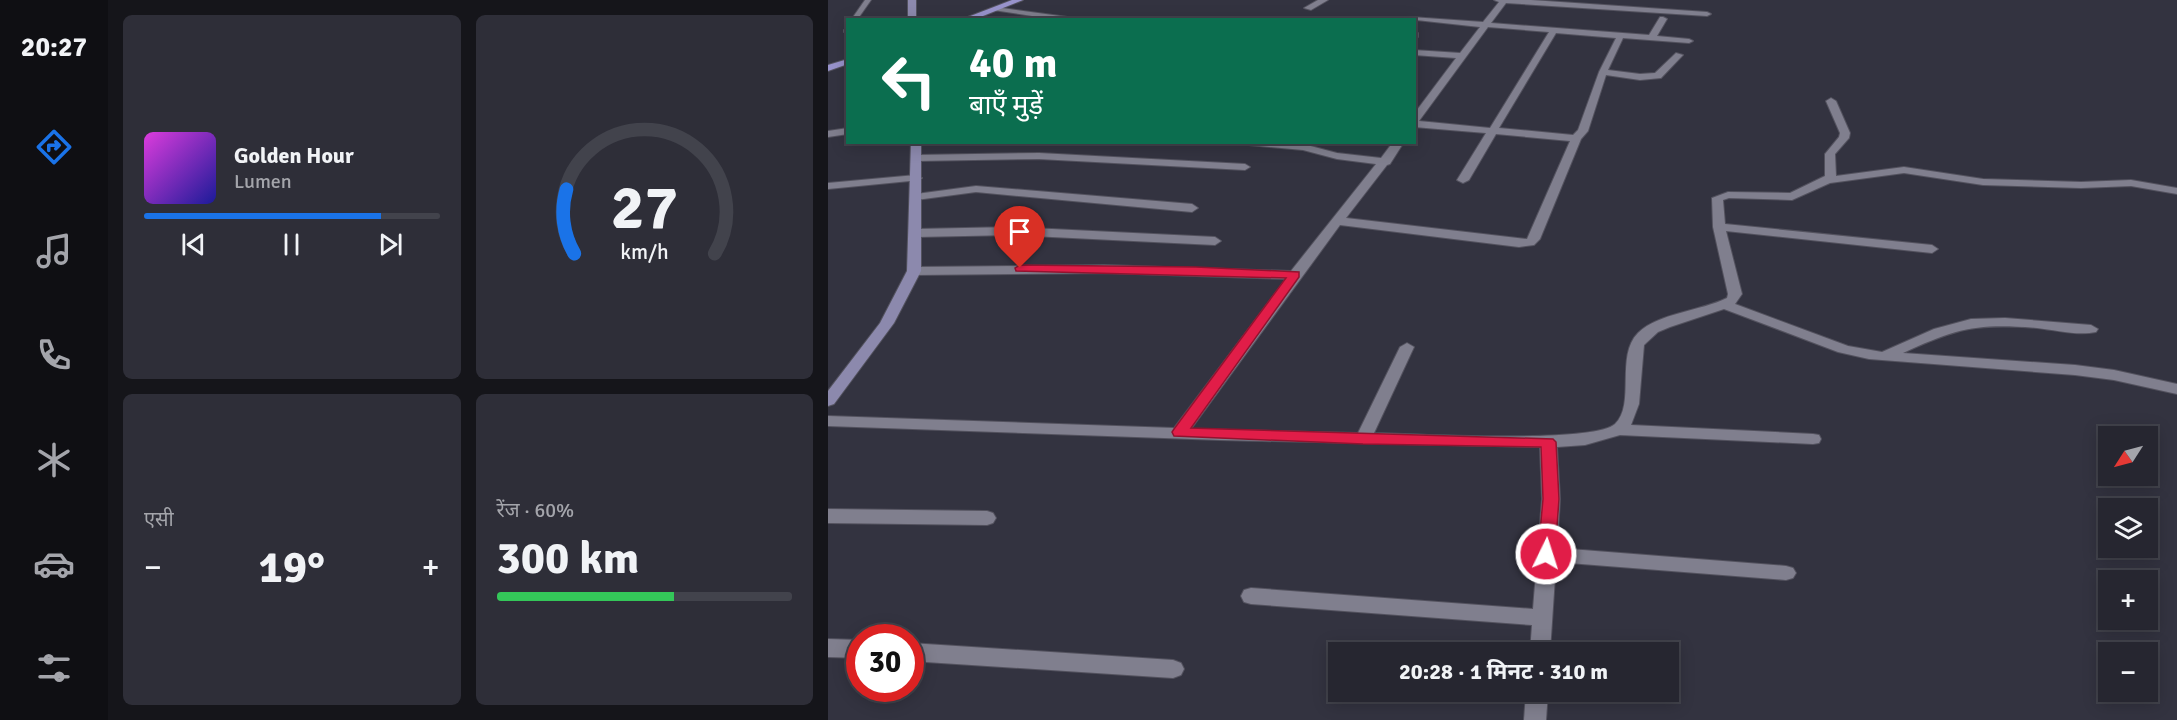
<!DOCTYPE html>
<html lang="hi">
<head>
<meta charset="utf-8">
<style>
  :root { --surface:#262630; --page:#2e2e38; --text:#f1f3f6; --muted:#a4a5ab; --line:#42434c; --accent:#1a73e8 }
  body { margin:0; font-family:Signika,"Noto Sans Devanagari",sans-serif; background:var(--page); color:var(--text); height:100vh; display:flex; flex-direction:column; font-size:22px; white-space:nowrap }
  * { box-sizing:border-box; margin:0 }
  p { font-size:20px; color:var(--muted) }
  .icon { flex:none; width:33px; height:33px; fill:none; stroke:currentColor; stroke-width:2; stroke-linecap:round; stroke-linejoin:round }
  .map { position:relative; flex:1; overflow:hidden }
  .details { display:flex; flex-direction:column; gap:15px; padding:15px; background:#15151a; width:720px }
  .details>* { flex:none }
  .guide { position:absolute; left:18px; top:18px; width:570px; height:126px; border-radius:0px; box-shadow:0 3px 15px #0003,0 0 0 2px var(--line); background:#0b6e4f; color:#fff; overflow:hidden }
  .needle { width:39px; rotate:234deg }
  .controls { position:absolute; left:1270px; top:426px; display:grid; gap:12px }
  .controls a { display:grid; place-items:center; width:60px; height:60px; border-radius:0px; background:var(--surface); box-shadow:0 3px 15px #0003,0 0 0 2px var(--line); font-size:30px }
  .speed { position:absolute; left:18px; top:624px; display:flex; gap:12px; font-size:30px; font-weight:700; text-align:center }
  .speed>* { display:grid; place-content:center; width:78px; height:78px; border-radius:50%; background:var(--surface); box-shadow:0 3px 15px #0003,0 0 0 2px var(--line); line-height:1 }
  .speed .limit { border:9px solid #d22; background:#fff; color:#111 }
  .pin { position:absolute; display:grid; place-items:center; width:51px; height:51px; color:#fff; margin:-62px -26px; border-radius:50% 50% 50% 0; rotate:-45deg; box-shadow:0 0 6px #0007 }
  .pin .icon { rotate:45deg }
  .me { position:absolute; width:66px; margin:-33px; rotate:4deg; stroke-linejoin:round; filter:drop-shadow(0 0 4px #0008) }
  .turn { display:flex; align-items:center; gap:21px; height:126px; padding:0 24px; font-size:27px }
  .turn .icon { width:78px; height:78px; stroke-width:2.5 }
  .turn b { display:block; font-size:42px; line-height:51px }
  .big { font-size:45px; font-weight:700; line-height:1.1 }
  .details .card { flex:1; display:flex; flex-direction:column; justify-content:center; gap:9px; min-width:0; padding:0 21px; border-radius:9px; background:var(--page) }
  .details .dial { align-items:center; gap:0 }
  .dial svg { height:156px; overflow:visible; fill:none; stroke:var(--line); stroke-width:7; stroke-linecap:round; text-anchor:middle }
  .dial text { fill:var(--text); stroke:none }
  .song { display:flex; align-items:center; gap:18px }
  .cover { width:72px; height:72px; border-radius:9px; background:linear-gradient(135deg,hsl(300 70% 55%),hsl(240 70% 35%)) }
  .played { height:6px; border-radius:3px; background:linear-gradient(90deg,var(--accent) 80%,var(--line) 80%) }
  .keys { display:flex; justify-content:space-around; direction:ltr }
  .heat { display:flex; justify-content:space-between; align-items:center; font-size:33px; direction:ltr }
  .charge { height:9px; border-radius:4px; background:linear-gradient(90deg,#34c759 60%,var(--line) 0) }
  .details .tiles { flex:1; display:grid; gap:15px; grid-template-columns:repeat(2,1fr) }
  .trip { position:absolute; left:500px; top:642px; width:351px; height:60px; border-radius:0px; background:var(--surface); box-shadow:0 3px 15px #0003,0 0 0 2px var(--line); font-weight:700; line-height:60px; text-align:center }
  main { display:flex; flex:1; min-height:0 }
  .dock { display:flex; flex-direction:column; width:108px; justify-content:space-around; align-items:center; background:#0f0f13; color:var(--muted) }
  .dock .icon { width:42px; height:42px }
  .dock .selected { color:var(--accent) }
  .dock b { font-size:27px; color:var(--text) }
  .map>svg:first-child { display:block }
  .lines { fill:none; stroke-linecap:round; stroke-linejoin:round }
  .lane-casing { stroke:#53525e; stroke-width:2 }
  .street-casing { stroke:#53525e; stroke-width:2 }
  .secondary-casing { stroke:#53525e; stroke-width:2 }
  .primary-casing { stroke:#53525e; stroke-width:2 }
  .lane { fill:#807f8e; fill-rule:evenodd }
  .street { fill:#807f8e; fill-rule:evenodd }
  .secondary { fill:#8c89ad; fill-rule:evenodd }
  .primary { fill:#9893cc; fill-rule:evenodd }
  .route { fill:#e11d48; stroke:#92132f; stroke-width:1.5 }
</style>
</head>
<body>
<main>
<nav class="dock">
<b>20:27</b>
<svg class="icon selected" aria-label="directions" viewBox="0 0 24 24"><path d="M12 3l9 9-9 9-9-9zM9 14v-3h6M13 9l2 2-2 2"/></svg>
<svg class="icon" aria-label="music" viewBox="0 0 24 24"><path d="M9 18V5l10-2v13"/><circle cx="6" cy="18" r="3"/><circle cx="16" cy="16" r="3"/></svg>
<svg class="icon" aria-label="phone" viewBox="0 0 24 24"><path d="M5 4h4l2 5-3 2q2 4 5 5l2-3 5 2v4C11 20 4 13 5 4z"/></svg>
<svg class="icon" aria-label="climate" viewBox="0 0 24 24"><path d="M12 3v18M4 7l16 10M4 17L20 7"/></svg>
<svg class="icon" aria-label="car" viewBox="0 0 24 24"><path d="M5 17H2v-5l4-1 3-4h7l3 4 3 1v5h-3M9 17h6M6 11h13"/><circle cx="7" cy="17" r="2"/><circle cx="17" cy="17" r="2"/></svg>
<svg class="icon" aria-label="filters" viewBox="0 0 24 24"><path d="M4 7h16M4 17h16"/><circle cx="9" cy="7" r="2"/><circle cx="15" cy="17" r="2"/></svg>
</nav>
<section class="details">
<div class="tiles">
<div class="card">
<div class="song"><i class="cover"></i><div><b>Golden Hour</b><p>Lumen</p></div></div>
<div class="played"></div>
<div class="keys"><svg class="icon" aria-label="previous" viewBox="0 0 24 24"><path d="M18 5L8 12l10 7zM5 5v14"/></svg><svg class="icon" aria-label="pause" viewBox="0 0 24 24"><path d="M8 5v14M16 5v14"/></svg><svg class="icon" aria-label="next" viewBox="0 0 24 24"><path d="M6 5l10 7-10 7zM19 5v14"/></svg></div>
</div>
<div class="card dial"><svg viewBox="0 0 100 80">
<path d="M14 69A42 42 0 1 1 86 69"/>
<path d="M14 69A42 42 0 0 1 10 36" stroke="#1a73e8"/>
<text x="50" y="56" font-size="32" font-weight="700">27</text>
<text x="50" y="72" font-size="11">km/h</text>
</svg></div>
<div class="card"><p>एसी</p>
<div class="heat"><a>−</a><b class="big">19°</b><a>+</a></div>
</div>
<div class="card"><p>रेंज · 60%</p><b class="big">300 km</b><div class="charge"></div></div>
</div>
</section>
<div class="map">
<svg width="1349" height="720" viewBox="0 0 1349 720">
  <rect width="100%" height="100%" fill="#333340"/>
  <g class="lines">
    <defs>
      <g id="lane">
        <polygon points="37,0 43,0 29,20 23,20"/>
        <polygon points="167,7 247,18 250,20 230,20 165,10"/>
        <polygon points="20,27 20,33 16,32 16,30"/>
      </g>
      <g id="street">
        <polygon points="490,0 500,0 483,10 476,8"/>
        <path d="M666 0H703L879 12 883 14 879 16 678 3 663 23 821 35 832 17H835L839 19 829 36 861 39 865 41 861 43 795 38 780 70 812 74 827 73 848 53 855 55 833 78 812 80 778 75 760 131 753 139 712 239 706 245 691 247 512 225 363 429 530 433 572 347 579 343 586 347 546 433C585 434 765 444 787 424 808 404 787 356 810 333 830 313 873 311 899 298L900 294 885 227 884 198 900 192 962 193 997 176V154L1011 137 1012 133 998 101 1003 98 1008 101 1022 133 1021 138 1007 154 1008 176 1076 167 1155 179 1253 182 1303 180 1349 188V194L1303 186 1253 188 1155 185 1076 173 1002 183 964 200 901 198 895 200 897 224 1104 245 1110 249 1104 253 898 231 914 294 907 304 1020 346 1054 352 1106 329 1143 319 1177 318 1263 325 1270 329 1268 332C1250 336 1227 330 1209 328 1150 323 1129 328 1075 353L1247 365 1286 370 1349 384V394L1286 380 1247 375 1041 359 1010 352 896 309 842 327 830 332 816 345 811 404 803 425 985 434 991 435 993 439 991 443 985 444 792 435 757 445 729 447 732 499 729 548 958 566 965 568 968 573 965 578 958 580 728 562 722 652H702L704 625 423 604 416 602 413 596 416 590 423 588 705 609 714 499 712 447 392 440 0 426V416L346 428 458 279 276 273 86 275 79 271 86 267 276 265 463 271 548 164 509 159 475 150 421 145 416 142 475 144 509 153 553 158 565 142H576L562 164 559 165 518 218 699 239 742 141 668 134 641 180 635 183 629 180 658 133 586 127V114L628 58 586 55V50L632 53 652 27 579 19 583 17 655 22 671 2ZM660 27 721 32 662 128 591 121ZM728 33 788 38 771 72 750 130 745 135 671 128Z"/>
        <rect x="586" y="33" width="4" height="4"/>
        <polygon points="20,128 20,134 0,137 0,131"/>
        <polygon points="211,153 417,164 422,167 417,170 211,159 88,161 83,158 88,155"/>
        <polygon points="88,175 94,178 92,180 0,189 0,183"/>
        <polygon points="148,186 364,204 370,208 364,212 148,192 88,200 82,197 88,194"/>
        <polygon points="185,227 387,237 393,241 387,245 185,235 88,237 82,233 88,229"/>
        <polygon points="0,509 159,511 165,513 168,518 165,523 159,525 0,523"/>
        <polygon points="0,639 32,640 32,658 0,657"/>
        <polygon points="82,643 345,660 353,663 356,669 353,675 345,678 82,661"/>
        <polygon points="698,692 720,692 718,720 696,720"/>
      </g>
      <g id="secondary">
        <rect x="80" y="0" width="8" height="20"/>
        <polygon points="83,142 93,142 93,271 66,323 6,404 0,406 0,391 52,323 79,271"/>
      </g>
      <g id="primary">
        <polygon points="184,0 195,0 145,20 132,20"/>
        <polygon points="20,59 20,64 0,71 0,65"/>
      </g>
    </defs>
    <!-- lane casing -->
    <use href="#lane" class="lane-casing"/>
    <!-- street casing -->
    <use href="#street" class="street-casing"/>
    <!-- secondary casing -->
    <use href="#secondary" class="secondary-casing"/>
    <!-- primary casing -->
    <use href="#primary" class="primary-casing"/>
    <!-- lane -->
    <use href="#lane" class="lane"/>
    <!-- street -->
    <use href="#street" class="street"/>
    <!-- secondary -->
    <use href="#secondary" class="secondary"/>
    <!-- primary -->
    <use href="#primary" class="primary"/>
  </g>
  <!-- route -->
  <polygon class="route" points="192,265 368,267 471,272 471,277 363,428 725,439 728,442 731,499 727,554 725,559 718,561 712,559 710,554 715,499 713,447 535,444 346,436 344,432 346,429 458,278 188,271 187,268"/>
</svg>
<div class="controls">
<a><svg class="needle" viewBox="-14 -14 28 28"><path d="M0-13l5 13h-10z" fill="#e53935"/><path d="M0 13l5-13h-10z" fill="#a4a5ab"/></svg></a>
<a><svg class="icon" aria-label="layers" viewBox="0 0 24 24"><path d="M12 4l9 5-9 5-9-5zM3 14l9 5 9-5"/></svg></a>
<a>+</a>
<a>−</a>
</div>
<div class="speed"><div class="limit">30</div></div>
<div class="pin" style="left:192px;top:268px;background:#d93025"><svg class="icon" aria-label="arrive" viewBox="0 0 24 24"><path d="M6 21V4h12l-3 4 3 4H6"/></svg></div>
<svg class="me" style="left:718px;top:554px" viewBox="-20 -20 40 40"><circle r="17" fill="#e11d48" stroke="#fff" stroke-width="3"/><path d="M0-11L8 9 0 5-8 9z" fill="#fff"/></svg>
<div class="trip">20:28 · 1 मिनट · 310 m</div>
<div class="guide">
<div class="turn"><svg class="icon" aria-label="left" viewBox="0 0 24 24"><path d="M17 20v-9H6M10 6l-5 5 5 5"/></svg><div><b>40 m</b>बाएँ मुड़ें</div></div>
</div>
</div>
</main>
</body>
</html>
